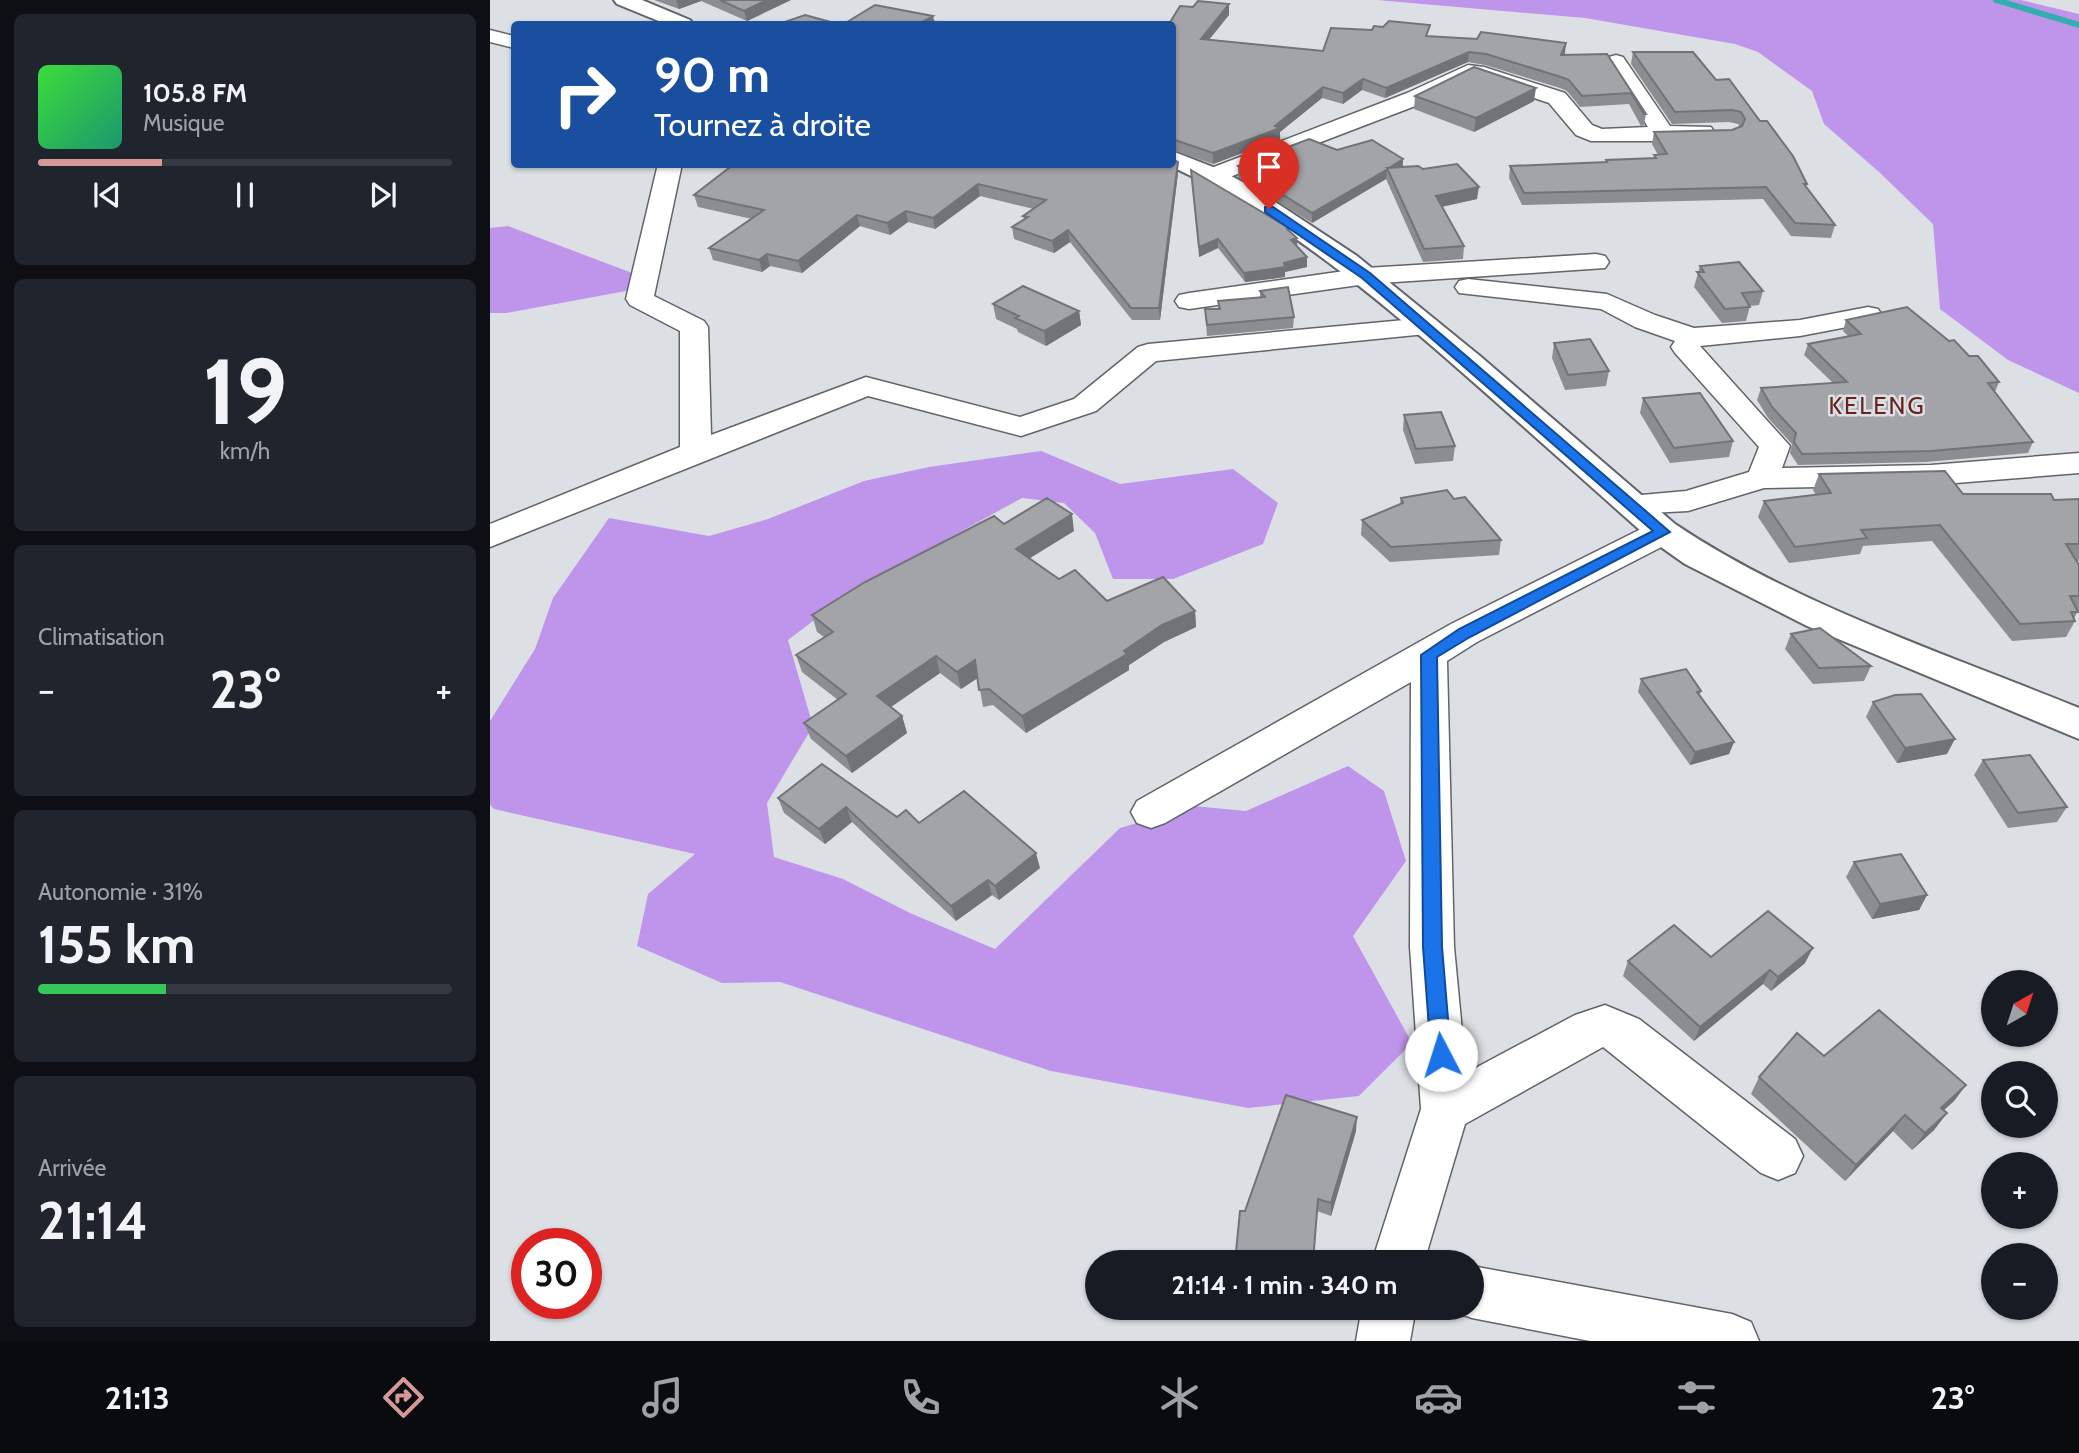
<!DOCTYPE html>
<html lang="fr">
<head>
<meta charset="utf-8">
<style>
  :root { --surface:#171b24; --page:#20242c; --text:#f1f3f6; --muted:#9ea1a6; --line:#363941; --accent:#d79898 }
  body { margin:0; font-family:Cabin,sans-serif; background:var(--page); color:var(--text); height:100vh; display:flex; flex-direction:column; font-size:26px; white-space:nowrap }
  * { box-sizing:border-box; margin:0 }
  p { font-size:23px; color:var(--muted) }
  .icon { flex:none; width:38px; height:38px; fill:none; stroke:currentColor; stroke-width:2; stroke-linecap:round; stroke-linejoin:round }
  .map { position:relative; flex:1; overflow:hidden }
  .panel { display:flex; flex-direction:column; gap:14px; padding:14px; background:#0d0f14; width:490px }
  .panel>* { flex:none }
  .top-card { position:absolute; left:21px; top:21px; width:665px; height:147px; border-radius:7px; box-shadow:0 2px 5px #0004; background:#1a4fa0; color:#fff; overflow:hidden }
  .needle { width:46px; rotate:39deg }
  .fabs { position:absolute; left:1491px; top:970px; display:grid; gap:14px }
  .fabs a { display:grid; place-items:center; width:77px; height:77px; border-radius:50%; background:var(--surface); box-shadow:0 2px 5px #0004; font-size:35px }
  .speed { position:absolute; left:21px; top:1228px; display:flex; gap:14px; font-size:35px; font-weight:700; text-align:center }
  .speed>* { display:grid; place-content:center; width:91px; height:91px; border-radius:50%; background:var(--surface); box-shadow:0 2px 5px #0004; line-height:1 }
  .speed .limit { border:10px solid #d22; background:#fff; color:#111 }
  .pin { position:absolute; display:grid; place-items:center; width:60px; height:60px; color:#fff; margin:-72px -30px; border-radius:50% 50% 50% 0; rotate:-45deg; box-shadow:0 0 7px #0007 }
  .pin .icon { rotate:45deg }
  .me { position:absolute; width:77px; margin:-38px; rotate:355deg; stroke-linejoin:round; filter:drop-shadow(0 0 5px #0008) }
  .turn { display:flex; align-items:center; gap:24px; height:147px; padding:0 28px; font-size:32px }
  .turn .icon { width:91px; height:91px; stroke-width:2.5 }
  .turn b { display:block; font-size:49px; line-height:60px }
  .big { font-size:52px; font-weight:700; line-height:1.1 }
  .panel .widget { flex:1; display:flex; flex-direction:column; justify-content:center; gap:10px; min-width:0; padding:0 24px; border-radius:10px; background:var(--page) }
  .panel .dial { align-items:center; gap:0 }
  .dial b { font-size:91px; line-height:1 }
  .song { display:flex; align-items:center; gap:21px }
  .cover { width:84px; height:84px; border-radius:10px; background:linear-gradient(135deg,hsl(120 70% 55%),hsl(160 70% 35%)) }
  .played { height:7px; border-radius:4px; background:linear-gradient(90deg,var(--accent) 30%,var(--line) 30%) }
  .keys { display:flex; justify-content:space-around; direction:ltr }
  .heat { display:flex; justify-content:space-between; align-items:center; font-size:38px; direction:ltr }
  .charge { height:10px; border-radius:5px; background:linear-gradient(90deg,#34c759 31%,var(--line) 0) }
  .trip { position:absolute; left:595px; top:1250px; width:399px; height:70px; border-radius:35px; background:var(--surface); box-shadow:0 2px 5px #0004; font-weight:700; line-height:70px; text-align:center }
  .dock { display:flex; height:112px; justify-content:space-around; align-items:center; background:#090b0e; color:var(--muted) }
  .dock .icon { width:49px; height:49px }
  .dock .selected { color:var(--accent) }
  .dock b { font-size:32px; color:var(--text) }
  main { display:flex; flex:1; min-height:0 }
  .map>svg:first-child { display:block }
  .forest { fill:#bf95eb }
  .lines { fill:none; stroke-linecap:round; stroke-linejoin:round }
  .stream { stroke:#35adaf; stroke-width:6 }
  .minor-casing { stroke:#616468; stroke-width:3 }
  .secondary-casing { stroke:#616468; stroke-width:4 }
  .minor { fill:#fff; fill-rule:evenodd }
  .secondary { fill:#fff; fill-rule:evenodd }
  .wall { fill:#8c8d90 }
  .shaded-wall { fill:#727376 }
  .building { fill:#a3a4a8; stroke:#727376; stroke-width:2 }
  .route { fill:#1a73e8; stroke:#114b97; stroke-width:2 }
  .labels { text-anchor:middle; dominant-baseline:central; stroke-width:5; stroke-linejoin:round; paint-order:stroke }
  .quarter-label { font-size:24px; letter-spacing:2px; fill:#68231d; stroke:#dce0e4 }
</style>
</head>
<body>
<main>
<section class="panel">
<div class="widget">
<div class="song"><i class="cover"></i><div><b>105.8 FM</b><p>Musique</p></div></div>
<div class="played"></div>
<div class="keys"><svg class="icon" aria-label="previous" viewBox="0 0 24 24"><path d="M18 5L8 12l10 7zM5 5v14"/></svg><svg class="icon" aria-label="pause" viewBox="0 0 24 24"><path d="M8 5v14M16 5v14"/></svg><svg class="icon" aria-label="next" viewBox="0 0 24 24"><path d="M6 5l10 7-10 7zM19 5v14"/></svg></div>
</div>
<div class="widget dial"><b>19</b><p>km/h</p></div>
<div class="widget"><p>Climatisation</p>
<div class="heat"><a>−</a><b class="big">23°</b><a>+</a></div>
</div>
<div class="widget"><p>Autonomie · 31%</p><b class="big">155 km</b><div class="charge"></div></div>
<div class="widget"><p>Arrivée</p><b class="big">21:14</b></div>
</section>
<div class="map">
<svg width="1589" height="1341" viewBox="0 0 1589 1341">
  <rect width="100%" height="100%" fill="#dce0e4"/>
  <!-- forest -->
  <g class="forest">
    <polygon points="887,0 1531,0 1589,14 1589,393 1518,360 1450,309 1443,224 1389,172 1334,124 1322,91 1268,52 1245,44 1095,18"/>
    <polygon points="18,226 150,276 136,291 16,313 0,313 0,228"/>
    <polygon points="551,451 630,484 743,469 788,503 773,544 683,579 623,579 605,533 574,503 532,498 364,590 298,640 323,726 277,803 284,857 353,879 420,913 505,949 630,828 704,806 756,811 858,766 894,791 916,861 863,936 922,1043 869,1096 758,1108 561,1071 290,982 232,983 147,946 158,894 205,854 4,809 0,805 0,721 45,649 63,598 119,518 219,536 278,519 374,481 439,467"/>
  </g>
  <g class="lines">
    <!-- stream -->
    <polyline class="stream" points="1506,0 1589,25"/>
    <defs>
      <g id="minor">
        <polygon points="0,30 24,36 24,48 0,42"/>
        <polygon points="1126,55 1133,57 1180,126 1221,127 1224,132 1221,137 1174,141 1101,141 1086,135 1059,103 982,77 933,103 732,180 716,180 712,175 716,170 917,93 978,65 994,67 1075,93 1102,125 1112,129 1158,127 1116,61 1119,57"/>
        <polygon points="168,164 192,164 164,296 214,321 218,327 221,435 376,377 530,417 584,399 648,347 658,344 936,318 946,320 950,326 946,332 936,334 666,361 606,411 531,436 378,396 0,547 0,524 190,447 190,331 140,305 136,299"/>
        <polygon points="1106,254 1115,256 1119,262 1115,268 876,284 699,309 689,307 685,301 689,295 699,293 876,268"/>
        <polygon points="978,279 1117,294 1165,315 1204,328 1310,320 1378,307 1388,309 1392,315 1388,321 1378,323 1310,336 1210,346 1300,446 1292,468 1441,465 1589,453 1589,473 1441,485 1274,488 1198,511 1140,514 1129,511 1124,504 1129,497 1196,491 1259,472 1269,447 1185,353 1181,347 1185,341 1145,327 1111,309 969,293 965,287 969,281"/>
        <polygon points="1173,521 1185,524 1190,532 1185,540 987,642 957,661 964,947 976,1073 1085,1015 1115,1005 1149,1019 1305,1139 1313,1156 1305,1173 1288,1180 1271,1173 1113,1047 975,1124 934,1262 882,1262 931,1109 920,947 921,682 675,823 661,828 647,823 641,812 647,801 961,624 1161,524"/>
        <polygon points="982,1266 1242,1314 1261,1322 1269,1341 1100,1341 982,1318 963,1311 962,1307 982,1307"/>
        <polygon points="872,1307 926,1307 920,1341 866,1341"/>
      </g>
      <g id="secondary">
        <polygon points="124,0 152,0 200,20 203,24 176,24 127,4"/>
        <path d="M682 151 728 169 764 188 867 256 990 356 1185 524C1304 604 1456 654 1589 708V739L1317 626 1195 564 1161 540C1091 478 1021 415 950 353 865 280 779 211 676 164H682Z"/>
      </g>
    </defs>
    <!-- minor casing -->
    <use href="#minor" class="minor-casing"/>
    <!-- secondary casing -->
    <use href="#secondary" class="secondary-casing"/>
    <!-- minor -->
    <use href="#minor" class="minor"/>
    <!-- secondary -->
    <use href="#secondary" class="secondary"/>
  </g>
  <!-- wall -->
  <g class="wall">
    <polygon points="164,0 301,0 257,21 211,1 189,9"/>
    <polygon points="739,4 739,15 719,40 833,51 939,36 1076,43 1074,55 1117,54 1156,114 1154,125 1151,126 1139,104 1090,107 1077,91 1070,88 995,65 978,62 895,98 872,90 853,104 832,98 790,132 790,139 723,164 682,150 682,24 703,7"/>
    <polygon points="1143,52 1226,80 1317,184 1316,187 1345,225 1341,238 1301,236 1273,199 1032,205 1019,178 1020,166 1116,162 1116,160 1164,158 1164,155 1168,155 1162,144 1164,132 1242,130 1250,127 1248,124 1239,122 1182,124 1141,64"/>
    <polygon points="925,96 1044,101 984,132 924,109"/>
    <polygon points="847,150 913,159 913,167 987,199 952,207 974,246 973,259 933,262 896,179 822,223 748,177 748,166"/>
    <polygon points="688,162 688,173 670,320 642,320 580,242 564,253 524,239 522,227 534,220 533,216 544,209 490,196 445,229 418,222 400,235 370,226 312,273 280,266 272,272 223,260 219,248 262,219 208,207 204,195"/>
    <polygon points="702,180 799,228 799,231 817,267 795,272 795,277 755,282 728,248 709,257"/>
    <polygon points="1210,266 1273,291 1269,305 1260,306 1256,321 1232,323 1204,287"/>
    <polygon points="770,291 804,317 803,328 717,336 715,309 728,309 728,301 770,298"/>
    <polygon points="503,304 589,311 591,325 556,346 528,332 527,329 506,319"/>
    <polygon points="1356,320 1479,356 1509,382 1505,392 1543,442 1538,453 1436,462 1308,465 1300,453 1302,444 1278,418 1267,400 1271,388 1343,383 1314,355 1318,344 1358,336 1353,331"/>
    <polygon points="1064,343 1119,371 1116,386 1075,390 1062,358"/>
    <polygon points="1153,398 1243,441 1239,457 1180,463 1150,413"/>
    <polygon points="914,415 965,446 963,461 925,464 913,430"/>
    <polygon points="1329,474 1473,494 1564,500 1589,499 1589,561 1586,561 1589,565 1589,613 1587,613 1584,618 1585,621 1576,637 1522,641 1442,541 1373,546 1370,554 1299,563 1268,517 1274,501 1326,495 1323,490"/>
    <polygon points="911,498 1011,540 1009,555 900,562 871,535 872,520 910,504"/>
    <polygon points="514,524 584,531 539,558 569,579 617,601 705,611 706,627 674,642 639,665 639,670 536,733 503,705 493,707 488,678 471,689 450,673 401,707 412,716 417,733 362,773 321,739 314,723 348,700 312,672 306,655 334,637 327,632 322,615"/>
    <polygon points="1301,634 1381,666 1374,681 1323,684 1295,649"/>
    <polygon points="1151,679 1211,691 1210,695 1244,742 1239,754 1200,765 1148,692"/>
    <polygon points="1383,702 1457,754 1407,763 1376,717"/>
    <polygon points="1493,760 1577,807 1567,822 1518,828 1484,775"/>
    <polygon points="332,764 407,817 429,823 550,868 509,900 502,895 466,921 362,822 335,844 294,813 288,798"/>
    <polygon points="1364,862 1437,895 1429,910 1382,919 1356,877"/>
    <polygon points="1221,957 1315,963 1281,991 1273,984 1204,1041 1133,976 1138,961"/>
    <polygon points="1334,1056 1476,1085 1464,1101 1454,1110 1457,1113 1444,1130 1422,1150 1403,1131 1355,1181 1261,1094 1269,1077"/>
    <polygon points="866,1131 841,1216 827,1211 755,1211"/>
  </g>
  <!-- shaded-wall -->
  <g class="shaded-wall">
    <polygon points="186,0 211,0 211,1 189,9"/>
    <polygon points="277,0 301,0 257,21 254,11"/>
    <polygon points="739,4 739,15 711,49 711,39"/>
    <polygon points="443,16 445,24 434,21"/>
    <polygon points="1076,43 1075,53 1069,65 1071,55"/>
    <polygon points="979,52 978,62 895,98 896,88"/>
    <polygon points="873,79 872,90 853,104 853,93"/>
    <polygon points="833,87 832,98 790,132 790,139 723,164 723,153 785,126"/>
    <polygon points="1046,88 1044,101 984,132 986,118"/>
    <polygon points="913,159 912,170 898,169"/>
    <polygon points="688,162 688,173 670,320 669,308"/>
    <polygon points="897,169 896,179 822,223 822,213"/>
    <polygon points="488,184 490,196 445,229 443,218"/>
    <polygon points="989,187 987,199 945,208 946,196"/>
    <polygon points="416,211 418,222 400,235 397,223"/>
    <polygon points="367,215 370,226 312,273 308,261"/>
    <polygon points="578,230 580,242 564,253 562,241"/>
    <polygon points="807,238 807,248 801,240"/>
    <polygon points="728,239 728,248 709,257 709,247"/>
    <polygon points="277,254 280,266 272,272 269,260"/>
    <polygon points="817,257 817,267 795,272 795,277 755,282 754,273"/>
    <polygon points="589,311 591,325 556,346 554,331"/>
    <polygon points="582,514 584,531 529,565 526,549"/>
    <polygon points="705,611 706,627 674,642 639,665 639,670 536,733 532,716 672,625"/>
    <polygon points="446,656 450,673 392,713 387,696"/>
    <polygon points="485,660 489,677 471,689 467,672"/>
    <polygon points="412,716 417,733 362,773 356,756"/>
    <polygon points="1465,739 1457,754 1407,763 1415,748"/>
    <polygon points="1244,742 1239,754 1200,765 1205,752"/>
    <polygon points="356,807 362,822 335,844 329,829"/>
    <polygon points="546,853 550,868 509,900 505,886"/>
    <polygon points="498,880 502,895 466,921 461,906"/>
    <polygon points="1437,895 1429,910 1382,919 1390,904"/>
    <polygon points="1323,948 1315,963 1281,991 1288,977"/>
    <polygon points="1280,970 1273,984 1204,1041 1210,1027"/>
    <polygon points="1476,1085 1464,1101 1438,1124 1451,1108"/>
    <polygon points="1457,1113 1444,1130 1422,1150 1435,1133"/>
    <polygon points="1415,1115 1403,1131 1355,1181 1366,1165"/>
    <polygon points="867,1117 866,1131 841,1216 841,1203"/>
  </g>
  <!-- building -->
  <g class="building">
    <polygon points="230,0 277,0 254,11"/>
    <polygon points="708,1 739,4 711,39 833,51 841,28 882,30 884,26 893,27 899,21 940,25 936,36 987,39 991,32 1076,43 1071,55 1117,54 1156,114 1154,114 1141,93 1092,96 1079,80 1071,77 996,54 979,52 896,88 873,79 853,93 833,87 785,126 790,128 723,153 682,139 682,24 679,24 690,6 703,7"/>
    <polygon points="385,5 443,16 434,21 476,24 354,24"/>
    <polygon points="315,15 348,24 289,24"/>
    <polygon points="1143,52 1203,52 1226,80 1239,79 1270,121 1277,121 1303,156 1317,184 1314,184 1345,225 1305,223 1276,187 1034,193 1020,166 1117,162 1116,160 1166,158 1164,155 1177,154 1164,132 1242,130 1252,126 1255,119 1251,112 1242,110 1185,112"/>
    <polygon points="984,67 1046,88 986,118 925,96"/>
    <polygon points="819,139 847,150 882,140 913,159 899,168 897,168 898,169 822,213 748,166"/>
    <polygon points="682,159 688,162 669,308 641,308 578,230 562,241 522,227 538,217 533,216 556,200 488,184 443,218 416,211 397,223 367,215 308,261 277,254 269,260 219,248 274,210 204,195 244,164 682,164"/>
    <polygon points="967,164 989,187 946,196 974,246 934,249 897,168 928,166 933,169"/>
    <polygon points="701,170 799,228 797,229 807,238 801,240 817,257 794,263 795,267 754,273 728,239 709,247"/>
    <polygon points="1249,262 1273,291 1252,293 1260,307 1235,309 1207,272 1214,272 1210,266"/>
    <polygon points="533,286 589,311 554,331 525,318 529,316 503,304"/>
    <polygon points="798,287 804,317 717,325 715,309 730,309 728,301 775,297 770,291"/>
    <polygon points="1417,307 1459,341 1464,340 1479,356 1488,356 1509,382 1498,383 1543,442 1441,451 1312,454 1304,442 1306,433 1282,407 1271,388 1357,382 1318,344 1371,334 1356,320"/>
    <polygon points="1100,339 1119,371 1078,375 1064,343"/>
    <polygon points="1210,393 1243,441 1184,448 1153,398"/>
    <polygon points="951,412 965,446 926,449 914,415"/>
    <polygon points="1455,471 1473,494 1561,494 1564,500 1589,499 1589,544 1576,544 1589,565 1589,596 1580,596 1588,612 1581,612 1585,621 1530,624 1450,525 1371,530 1377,538 1305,547 1274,501 1341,493 1329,474"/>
    <polygon points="957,490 964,499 975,497 1011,540 901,547 872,520 913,503 911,498"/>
    <polygon points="557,498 582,514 526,549 569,579 585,570 617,601 673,577 705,611 672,625 634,651 637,654 532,716 499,689 489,690 485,660 467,672 446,656 387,696 412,716 356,756 314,723 356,694 306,655 343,632 322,615 375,582 504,516 514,524"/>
    <polygon points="1330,628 1381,666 1329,668 1301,634"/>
    <polygon points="1196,669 1211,691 1207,692 1244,742 1205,752 1151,679"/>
    <polygon points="1431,694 1465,739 1415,748 1383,702 1405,695"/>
    <polygon points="1540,755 1577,807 1528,813 1493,760"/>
    <polygon points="332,764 407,817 416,810 429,823 474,791 546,853 505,886 498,880 461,906 356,807 329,829 288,798"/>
    <polygon points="1411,854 1437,895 1390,904 1364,862"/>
    <polygon points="1278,911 1323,948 1288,977 1280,970 1210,1027 1138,961 1184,925 1221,957"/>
    <polygon points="1389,1010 1476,1085 1451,1108 1457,1113 1435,1133 1415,1115 1366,1165 1269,1077 1307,1033 1334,1056"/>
    <polygon points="796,1095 867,1117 841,1203 828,1199 823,1262 745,1262 750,1211 755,1211"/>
  </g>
  <!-- route -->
  <polygon class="route" points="775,207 783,207 880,273 1180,532 980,637 947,657 952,947 961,1055 958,1062 951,1064 944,1062 941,1055 933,947 931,655 969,629 1163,531 872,278 775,212"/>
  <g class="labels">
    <!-- quarter labels -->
    <g class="quarter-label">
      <text x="1387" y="405">KELENG</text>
    </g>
  </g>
</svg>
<div class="fabs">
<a><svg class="needle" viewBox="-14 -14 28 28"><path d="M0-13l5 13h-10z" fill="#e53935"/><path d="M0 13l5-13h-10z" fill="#9ea1a6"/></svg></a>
<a><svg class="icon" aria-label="search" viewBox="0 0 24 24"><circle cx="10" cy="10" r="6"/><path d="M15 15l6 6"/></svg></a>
<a>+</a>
<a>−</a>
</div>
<div class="speed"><div class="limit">30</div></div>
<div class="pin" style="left:779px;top:209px;background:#d93025"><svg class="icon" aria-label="arrive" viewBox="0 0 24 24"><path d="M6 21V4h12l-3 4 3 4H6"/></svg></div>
<svg class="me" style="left:951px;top:1055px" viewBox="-20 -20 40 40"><circle r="19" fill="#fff"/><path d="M0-13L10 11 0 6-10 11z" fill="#1a73e8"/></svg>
<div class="trip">21:14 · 1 min · 340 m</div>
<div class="top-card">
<div class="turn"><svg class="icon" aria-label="right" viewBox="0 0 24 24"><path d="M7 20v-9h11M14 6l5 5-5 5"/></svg><div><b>90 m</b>Tournez à droite</div></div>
</div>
</div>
</main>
<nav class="dock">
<b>21:13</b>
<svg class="icon selected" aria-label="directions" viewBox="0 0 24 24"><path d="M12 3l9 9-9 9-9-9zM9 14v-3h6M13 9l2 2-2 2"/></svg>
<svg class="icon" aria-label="music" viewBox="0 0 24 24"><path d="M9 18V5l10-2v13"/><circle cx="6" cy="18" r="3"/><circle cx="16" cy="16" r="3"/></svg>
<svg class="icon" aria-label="phone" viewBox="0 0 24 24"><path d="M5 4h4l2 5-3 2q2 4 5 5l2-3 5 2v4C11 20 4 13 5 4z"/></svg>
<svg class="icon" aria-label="climate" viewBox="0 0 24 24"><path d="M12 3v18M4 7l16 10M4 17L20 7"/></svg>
<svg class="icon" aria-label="car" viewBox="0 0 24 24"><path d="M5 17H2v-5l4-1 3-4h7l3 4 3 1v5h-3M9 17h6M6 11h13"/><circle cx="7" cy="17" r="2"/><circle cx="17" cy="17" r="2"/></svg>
<svg class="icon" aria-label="filters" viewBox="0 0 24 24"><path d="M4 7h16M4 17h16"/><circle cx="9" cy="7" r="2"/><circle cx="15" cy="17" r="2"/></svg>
<b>23°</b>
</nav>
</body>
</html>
